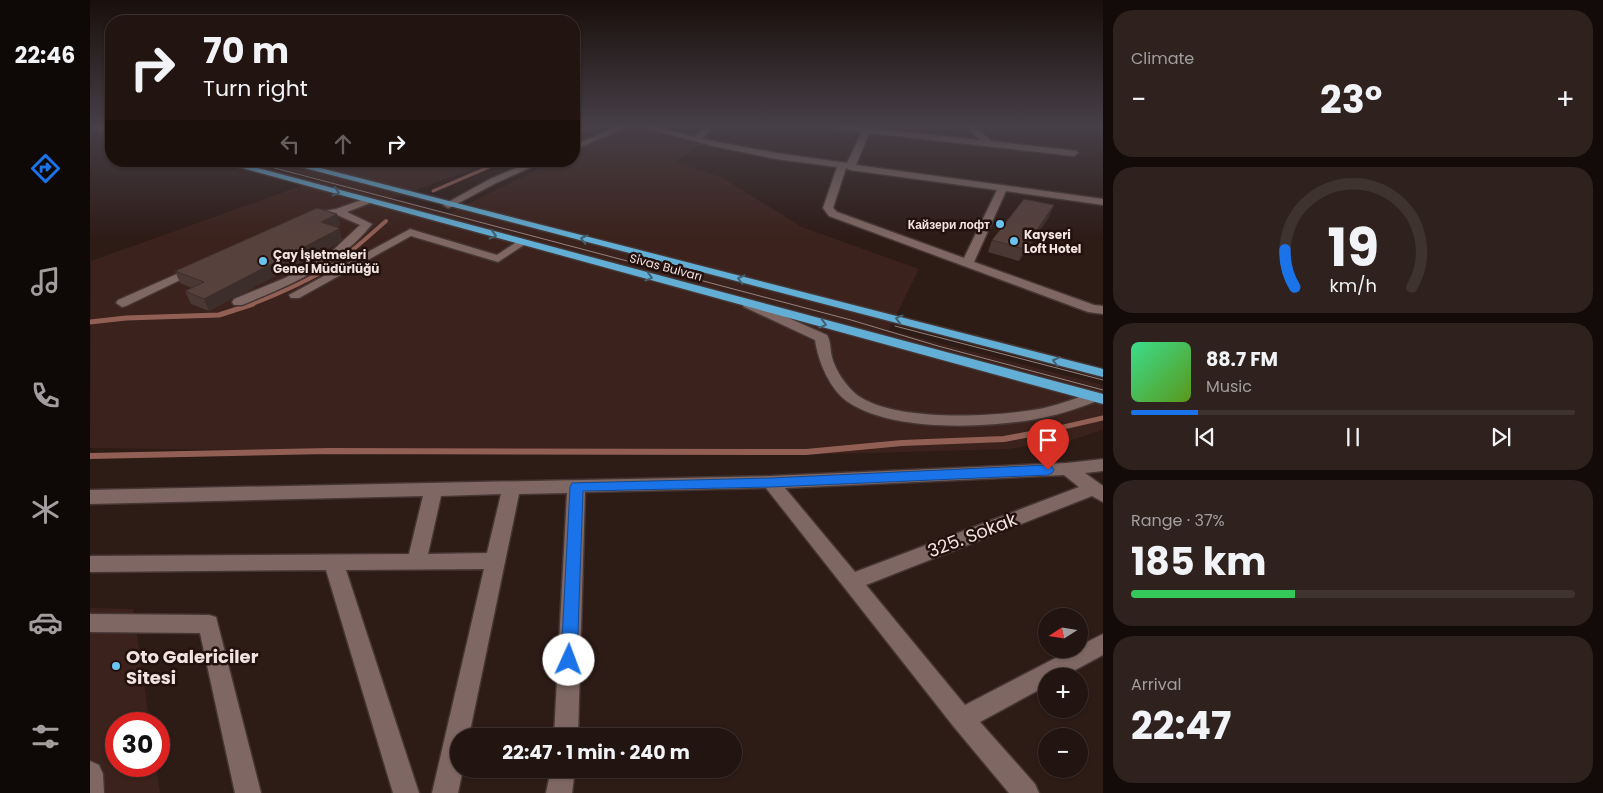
<!DOCTYPE html>
<html lang="en">
<head>
<meta charset="utf-8">
<style>
  :root { --surface:#221410; --page:#2e211e; --text:#f1f3f6; --muted:#a29e9f; --line:#3f3330; --accent:#1a73e8 }
  body { margin:0; font-family:Poppins,sans-serif; background:var(--page); color:var(--text); height:100vh; display:flex; flex-direction:column; font-size:19px; white-space:nowrap }
  * { box-sizing:border-box; margin:0 }
  p { font-size:16px; color:var(--muted) }
  .icon { flex:none; width:28px; height:28px; fill:none; stroke:currentColor; stroke-width:2; stroke-linecap:round; stroke-linejoin:round }
  .map { position:relative; flex:1; overflow:hidden }
  .details { display:flex; flex-direction:column; gap:10px; padding:10px; background:#130b09; width:500px }
  .details>* { flex:none }
  .top-card { position:absolute; left:15px; top:15px; width:475px; height:152px; border-radius:20px; box-shadow:0 1px 4px #0004,0 0 0 1px var(--line); background:#221410; color:var(--text); overflow:hidden }
  .needle { width:32px; rotate:258deg }
  .buttons { position:absolute; left:948px; top:608px; display:grid; gap:10px }
  .buttons a { display:grid; place-items:center; width:50px; height:50px; border-radius:50%; background:var(--surface); box-shadow:0 1px 4px #0004,0 0 0 1px var(--line); font-size:25px }
  .speed { position:absolute; left:15px; top:712px; display:flex; gap:10px; font-size:25px; font-weight:700; text-align:center }
  .speed>* { display:grid; place-content:center; width:65px; height:65px; border-radius:50%; background:var(--surface); box-shadow:0 1px 4px #0004,0 0 0 1px var(--line); line-height:1 }
  .speed .limit { border:8px solid #d22; background:#fff; color:#111 }
  .pin { position:absolute; display:grid; place-items:center; width:42px; height:42px; color:#fff; margin:-51px -21px; border-radius:50% 50% 50% 0; rotate:-45deg; box-shadow:0 0 5px #0007 }
  .pin .icon { rotate:45deg }
  .me { position:absolute; width:55px; margin:-28px; rotate:2deg; stroke-linejoin:round; filter:drop-shadow(0 0 4px #0008) }
  .turn { display:flex; align-items:center; gap:18px; height:105px; padding:0 15px; font-size:22px }
  .turn .icon { width:65px; height:65px; stroke-width:2.5 }
  .turn b { display:block; font-size:35px; line-height:42px }
  .lanes { display:flex; align-items:center; height:48px; padding:0 15px; background:#0003; justify-content:center; gap:25px; direction:ltr }
  .lanes .off { opacity:.35 }
  .big { font-size:38px; font-weight:700; line-height:1.1 }
  .details .tile { flex:1; display:flex; flex-direction:column; justify-content:center; gap:8px; min-width:0; padding:0 18px; border-radius:20px; background:var(--page) }
  .details .dial { align-items:center; gap:0 }
  .dial svg { height:130px; overflow:visible; fill:none; stroke:var(--line); stroke-width:7; stroke-linecap:round; text-anchor:middle }
  .dial text { fill:var(--text); stroke:none }
  .song { display:flex; align-items:center; gap:15px }
  .cover { width:60px; height:60px; border-radius:8px; background:linear-gradient(135deg,hsl(150 70% 55%),hsl(90 70% 35%)) }
  .played { height:5px; border-radius:2px; background:linear-gradient(90deg,var(--accent) 15%,var(--line) 15%) }
  .keys { display:flex; justify-content:space-around; direction:ltr }
  .heat { display:flex; justify-content:space-between; align-items:center; font-size:28px; direction:ltr }
  .charge { height:8px; border-radius:4px; background:linear-gradient(90deg,#34c759 37%,var(--line) 0) }
  .trip { position:absolute; left:360px; top:728px; width:292px; height:50px; border-radius:25px; background:var(--surface); box-shadow:0 1px 4px #0004,0 0 0 1px var(--line); font-weight:700; line-height:50px; text-align:center }
  main { display:flex; flex:1; min-height:0 }
  .tabs { display:flex; flex-direction:column; width:90px; justify-content:space-around; align-items:center; background:#0e0806; color:var(--muted) }
  .tabs .icon { width:35px; height:35px }
  .tabs .selected { color:var(--accent) }
  .tabs b { font-size:22px; color:var(--text) }
  .map>svg:first-child { display:block }
  .built { fill:#3b221c }
  .lines { fill:none; stroke-linecap:round; stroke-linejoin:round }
  .stream-far3 { stroke:#925f54; stroke-width:3 }
  .stream-far2 { stroke:#925f54; stroke-width:4 }
  .stream-far1 { stroke:#925f54; stroke-width:5 }
  .stream { stroke:#925f54; stroke-width:6 }
  .street-casing { stroke:#453634; stroke-width:3 }
  .highway-casing { stroke:#453634; stroke-width:3 }
  .street { fill:#7f6863; fill-rule:evenodd }
  .highway { fill:#62aed4; fill-rule:evenodd }
  .tram { stroke:#93837f; stroke-width:1 }
  .wall { fill:#4a3834 }
  .shaded-wall { fill:#3c2e2a }
  .building { fill:#56413c; stroke:#3c2e2a }
  .oneway { stroke:#426070 }
  .route { fill:#1a73e8; stroke:#114b97 }
  .poi-dot { fill:#69c4f1; stroke:#23110d; stroke-width:2 }
  .labels { text-anchor:middle; dominant-baseline:central; stroke-width:5; stroke-linejoin:round; paint-order:stroke }
  .far-poi-label { font-size:12px; font-weight:bold; fill:#f1e3e0; stroke:#23110d; text-anchor:start }
  .far-street-label { font-size:12px; fill:#f1e3e0; stroke:#23110d }
  .near-street-label { font-size:18px; fill:#f1e3e0; stroke:#23110d }
  .near-poi-label { font-size:18px; font-weight:bold; fill:#f1e3e0; stroke:#23110d; text-anchor:start }
</style>
</head>
<body>
<main>
<nav class="tabs">
<b>22:46</b>
<svg class="icon selected" aria-label="directions" viewBox="0 0 24 24"><path d="M12 3l9 9-9 9-9-9zM9 14v-3h6M13 9l2 2-2 2"/></svg>
<svg class="icon" aria-label="music" viewBox="0 0 24 24"><path d="M9 18V5l10-2v13"/><circle cx="6" cy="18" r="3"/><circle cx="16" cy="16" r="3"/></svg>
<svg class="icon" aria-label="phone" viewBox="0 0 24 24"><path d="M5 4h4l2 5-3 2q2 4 5 5l2-3 5 2v4C11 20 4 13 5 4z"/></svg>
<svg class="icon" aria-label="climate" viewBox="0 0 24 24"><path d="M12 3v18M4 7l16 10M4 17L20 7"/></svg>
<svg class="icon" aria-label="car" viewBox="0 0 24 24"><path d="M5 17H2v-5l4-1 3-4h7l3 4 3 1v5h-3M9 17h6M6 11h13"/><circle cx="7" cy="17" r="2"/><circle cx="17" cy="17" r="2"/></svg>
<svg class="icon" aria-label="filters" viewBox="0 0 24 24"><path d="M4 7h16M4 17h16"/><circle cx="9" cy="7" r="2"/><circle cx="15" cy="17" r="2"/></svg>
</nav>
<div class="map">
<svg width="1013" height="793" viewBox="0 0 1013 793">
  <rect width="100%" height="100%" fill="#2d1b16"/>
  <!-- built -->
  <g class="built">
    <polygon points="541,127 610,144 586,162 631,177 712,227 829,269 799,330 1013,385 1013,430 978,441 918,449 712,455 507,455 0,448 1,261 230,179 164,161 405,161 304,198 360,213 463,161 484,161 484,152"/>
    <polygon points="0,608 43,609 60,724 26,724 26,766 66,766 70,793 0,793"/>
  </g>
  <g class="lines">
    <!-- stream-far3 -->
    <g class="stream-far3">
      <polyline points="484,134 501,127"/>
      <polyline points="343,191 413,161"/>
    </g>
    <!-- stream-far2 -->
    <path class="stream-far2" d="M160 305C188 294 217 282 243 265 262 252 279 236 296 221"/>
    <!-- stream-far1 -->
    <g class="stream-far1">
      <polyline points="0,322 36,318 129,315 163,304"/>
      <polyline points="956,431 1013,418"/>
    </g>
    <!-- stream -->
    <polyline class="stream" points="0,456 239,451 716,452 812,443 914,439 962,430"/>
    <defs>
      <g id="street">
        <polygon points="527,127 537,127 484,150 484,145"/>
        <path d="M551 127H564L604 137 615 127H623L612 139 686 153 757 163 772 132 747 129 743 127H767L890 140 876 127H885L901 141 987 151 988 153 984 156 779 133 766 165 1013 199V205L916 191 884 262 1004 305 1013 306V314L998 312 739 216 733 208 747 167 686 159 623 146ZM756 168 760 170 907 190 874 258 747 212 743 208Z"/>
        <polygon points="443,161 455,161 406,183 361,207 358,208 353,205 400,179"/>
        <path d="M277 198 282 201 280 203 257 212 282 224C250 265 200 285 152 305H144L142 302 144 299 195 278 227 261 240 253 270 225 247 215 222 219 218 218V214L246 209Z"/>
        <polygon points="320,229 407,255 428,241 432,240 437,243 408,262 321,236 209,298 201,298 199,295"/>
        <polygon points="105,266 109,267 111,269 109,271 36,306 32,307 26,303 28,300"/>
        <path d="M658 300 737 335C741 341 740 350 742 357 745 370 757 387 767 395 806 423 908 417 954 408 972 404 988 397 1005 392L1010 394 1013 397 1010 400C991 407 972 414 952 418 900 428 804 433 758 402 740 390 728 361 725 340L654 307 652 304Z"/>
        <path d="M1013 459V471L995 473 1013 486V502L1002 496 776 585 875 705 983 649H989V646L1013 634V655L974 676H956V686L890 722 945 784 949 793H919L864 727 676 488 495 492 488 736H464L477 493 429 494 379 736H369V769H373L368 793H342L394 569 256 570 329 793H303L236 570 0 572V556L319 554 333 496 0 504V490L681 476 977 463ZM974 475 989 487 765 572 695 488ZM411 494 397 553 338 554 351 496Z"/>
        <polygon points="0,614 119,615 126,617 171,793 145,793 110,633 0,632"/>
        <polygon points="0,761 9,765 13,774 14,793 0,793"/>
        <polygon points="461,769 485,769 482,793 456,793"/>
      </g>
      <g id="highway">
        <polygon points="0,127 12,127 21,130 21,134"/>
        <polygon points="127,161 142,161 1013,394 1013,404"/>
        <polygon points="188,161 203,161 1013,369 1013,377"/>
      </g>
    </defs>
    <!-- street casing -->
    <use href="#street" class="street-casing"/>
    <!-- highway casing -->
    <use href="#highway" class="highway-casing"/>
    <!-- street -->
    <use href="#street" class="street"/>
    <!-- highway -->
    <use href="#highway" class="highway"/>
    <!-- tram -->
    <g class="tram">
      <polyline points="158,161 761,320 848,346 1013,390"/>
      <polyline points="805,326 1013,380"/>
    </g>
  </g>
  <!-- wall -->
  <g class="wall">
    <polygon points="247,214 250,225 247,227 249,228 252,240 250,242 119,311 101,304 95,291 102,288 90,283 85,271"/>
    <polygon points="959,217 929,261 898,252 902,240"/>
  </g>
  <!-- shaded-wall -->
  <g class="shaded-wall">
    <polygon points="964,205 959,217 929,261 934,249"/>
    <polygon points="247,214 250,225 234,234 231,222"/>
    <polygon points="249,228 252,240 250,242 119,311 114,299"/>
  </g>
  <!-- building -->
  <g class="building">
    <polygon points="934,199 964,205 934,249 902,240"/>
    <polygon points="227,208 247,214 231,222 249,228 247,230 114,299 95,291 114,282 85,271"/>
  </g>
  <!-- one-way arrows -->
  <defs><path id="oneway-chevron" d="M-2-3.5L2.5 0L-2 3.5" fill="none" stroke-width="1.6" stroke-linecap="round" stroke-linejoin="round" transform="scale(1.25)"/></defs>
  <g class="oneway">
    <use href="#oneway-chevron" transform="translate(246 192) rotate(15)"/>
    <use href="#oneway-chevron" transform="translate(403 235) rotate(15)"/>
    <use href="#oneway-chevron" transform="translate(494 239) rotate(-166)"/>
    <use href="#oneway-chevron" transform="translate(559 277) rotate(15)"/>
    <use href="#oneway-chevron" transform="translate(651 279) rotate(-166)"/>
    <use href="#oneway-chevron" transform="translate(809 319) rotate(-165)"/>
    <use href="#oneway-chevron" transform="translate(733 324) rotate(15)"/>
    <use href="#oneway-chevron" transform="translate(966 361) rotate(-166)"/>
  </g>
  <!-- sky -->
  <linearGradient id="sky" x2="0" y2="1"><stop stop-color="#190f0c"/><stop offset="0.53" stop-color="#463f47"/><stop offset="1" stop-color="#463f47" stop-opacity="0"/></linearGradient>
  <rect width="1013" height="238" fill="url(#sky)"/>
  <!-- route -->
  <polygon class="route" points="958,465 962,467 964,470 962,473 958,475 681,487 493,491 487,660 485,665 479,667 473,665 471,660 480,487 482,483 681,478"/>
  <!-- markers -->
  <g class="poi-dot">
    <circle cx="910" cy="224" r="5"/>
    <circle cx="924" cy="241" r="5"/>
    <circle cx="173" cy="261" r="5"/>
    <circle cx="26" cy="666" r="5"/>
  </g>
  <g class="labels">
    <!-- far-poi labels -->
    <g class="far-poi-label">
      <text x="900" y="224" text-anchor="end">Кайзери лофт</text>
      <text x="934" y="234">Kayseri<tspan x="934" dy="14">Loft Hotel</tspan></text>
      <text x="183" y="254">Çay İşletmeleri<tspan x="183" dy="14">Genel Müdürlüğü</tspan></text>
    </g>
    <!-- far-street labels -->
    <g class="far-street-label">
      <text transform="translate(576 267) rotate(15)">Sivas Bulvarı</text>
    </g>
    <!-- near-street labels -->
    <g class="near-street-label">
      <text transform="translate(882 535) rotate(-21)">325. Sokak</text>
    </g>
    <!-- near-poi labels -->
    <g class="near-poi-label">
      <text x="36" y="656">Oto Galericiler<tspan x="36" dy="21">Sitesi</tspan></text>
    </g>
  </g>
</svg>
<div class="buttons">
<a><svg class="needle" viewBox="-14 -14 28 28"><path d="M0-13l5 13h-10z" fill="#e53935"/><path d="M0 13l5-13h-10z" fill="#a29e9f"/></svg></a>
<a>+</a>
<a>−</a>
</div>
<div class="speed"><div class="limit">30</div></div>
<div class="pin" style="left:958px;top:470px;background:#d93025"><svg class="icon" aria-label="arrive" viewBox="0 0 24 24"><path d="M6 21V4h12l-3 4 3 4H6"/></svg></div>
<svg class="me" style="left:479px;top:660px" viewBox="-20 -20 40 40"><circle r="19" fill="#fff"/><path d="M0-13L10 11 0 6-10 11z" fill="#1a73e8"/></svg>
<div class="trip">22:47 · 1 min · 240 m</div>
<div class="top-card">
<div class="turn"><svg class="icon" aria-label="right" viewBox="0 0 24 24"><path d="M7 20v-9h11M14 6l5 5-5 5"/></svg><div><b>70 m</b>Turn right</div></div>
<div class="lanes"><svg class="icon off" aria-label="left" viewBox="0 0 24 24"><path d="M17 20v-9H6M10 6l-5 5 5 5"/></svg><svg class="icon off" aria-label="ahead" viewBox="0 0 24 24"><path d="M12 20V5M6 11l6-6 6 6"/></svg><svg class="icon" aria-label="right" viewBox="0 0 24 24"><path d="M7 20v-9h11M14 6l5 5-5 5"/></svg></div>
</div>
</div>
<section class="details">
<div class="tile"><p>Climate</p>
<div class="heat"><a>−</a><b class="big">23°</b><a>+</a></div>
</div>
<div class="tile dial"><svg viewBox="0 0 100 80">
<path d="M14 69A42 42 0 1 1 86 69"/>
<path d="M14 69A42 42 0 0 1 8 46" stroke="#1a73e8"/>
<text x="50" y="56" font-size="32" font-weight="700">19</text>
<text x="50" y="72" font-size="11">km/h</text>
</svg></div>
<div class="tile">
<div class="song"><i class="cover"></i><div><b>88.7 FM</b><p>Music</p></div></div>
<div class="played"></div>
<div class="keys"><svg class="icon" aria-label="previous" viewBox="0 0 24 24"><path d="M18 5L8 12l10 7zM5 5v14"/></svg><svg class="icon" aria-label="pause" viewBox="0 0 24 24"><path d="M8 5v14M16 5v14"/></svg><svg class="icon" aria-label="next" viewBox="0 0 24 24"><path d="M6 5l10 7-10 7zM19 5v14"/></svg></div>
</div>
<div class="tile"><p>Range · 37%</p><b class="big">185 km</b><div class="charge"></div></div>
<div class="tile"><p>Arrival</p><b class="big">22:47</b></div>
</section>
</main>
</body>
</html>
